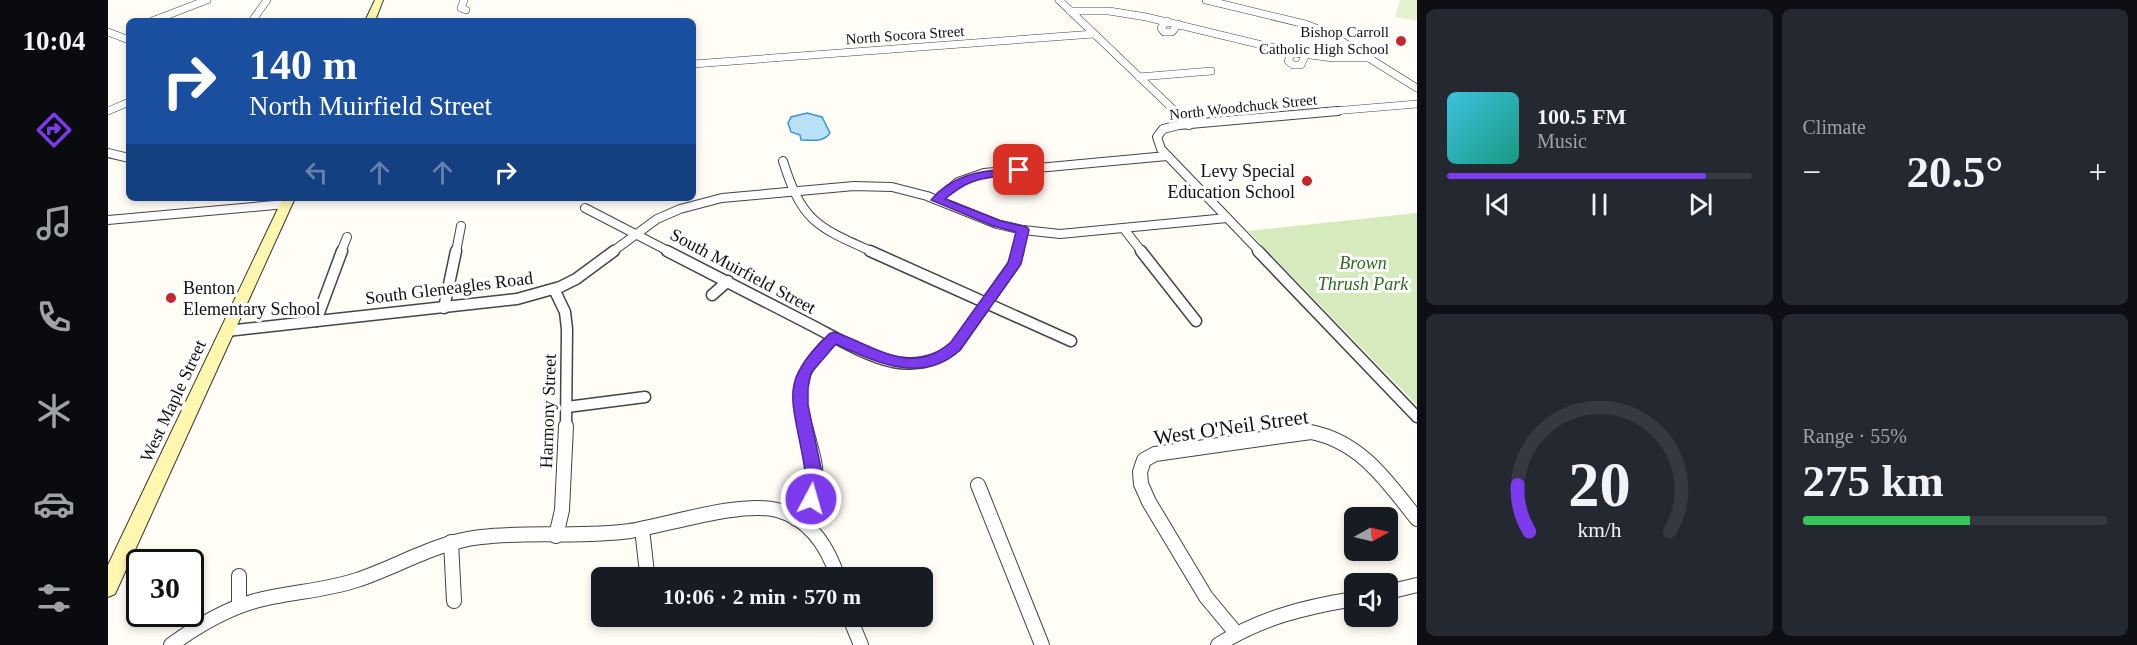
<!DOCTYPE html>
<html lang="en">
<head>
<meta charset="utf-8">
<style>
  :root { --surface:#171b24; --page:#242831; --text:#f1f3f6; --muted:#9ea1a6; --line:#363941; --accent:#7c3aed }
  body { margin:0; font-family:Georgia,serif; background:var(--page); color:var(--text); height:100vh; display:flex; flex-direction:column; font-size:22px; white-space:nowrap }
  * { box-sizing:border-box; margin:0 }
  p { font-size:20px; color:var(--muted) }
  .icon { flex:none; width:33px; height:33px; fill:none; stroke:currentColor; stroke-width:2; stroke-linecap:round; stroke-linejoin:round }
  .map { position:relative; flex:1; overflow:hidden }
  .panel { display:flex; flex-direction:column; gap:9px; padding:9px; background:#0d0f14; width:720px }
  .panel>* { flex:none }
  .top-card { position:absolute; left:18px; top:18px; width:570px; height:183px; border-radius:9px; box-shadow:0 3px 9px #0003; background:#1a4fa0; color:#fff; overflow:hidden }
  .needle { width:39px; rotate:82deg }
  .buttons { position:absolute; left:1236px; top:507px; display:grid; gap:12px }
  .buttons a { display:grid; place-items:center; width:54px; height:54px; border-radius:9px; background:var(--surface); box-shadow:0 3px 9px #0003; font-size:30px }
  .speed { position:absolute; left:18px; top:549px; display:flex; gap:12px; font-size:30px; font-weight:700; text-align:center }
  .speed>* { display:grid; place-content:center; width:78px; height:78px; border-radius:50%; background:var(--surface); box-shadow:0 3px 9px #0003; line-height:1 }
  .speed .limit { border:3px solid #111; border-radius:9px; background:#fff; color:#111 }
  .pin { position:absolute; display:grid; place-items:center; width:51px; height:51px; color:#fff; margin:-26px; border-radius:12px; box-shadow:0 3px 9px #0006 }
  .me { position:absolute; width:66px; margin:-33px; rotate:6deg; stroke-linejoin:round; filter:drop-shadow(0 0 4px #0008) }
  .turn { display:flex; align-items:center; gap:21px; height:126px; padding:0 24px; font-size:27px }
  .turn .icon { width:78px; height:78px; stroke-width:2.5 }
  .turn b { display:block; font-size:42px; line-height:51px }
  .lanes { display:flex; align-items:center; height:57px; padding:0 24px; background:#0003; justify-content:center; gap:30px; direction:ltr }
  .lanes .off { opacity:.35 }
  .big { font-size:45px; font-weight:700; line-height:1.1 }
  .panel .tile { flex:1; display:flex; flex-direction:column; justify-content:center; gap:9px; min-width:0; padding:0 21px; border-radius:9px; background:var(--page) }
  .panel .dial { align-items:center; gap:0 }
  .dial svg { height:156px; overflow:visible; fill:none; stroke:var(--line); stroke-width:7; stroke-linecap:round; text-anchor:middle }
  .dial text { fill:var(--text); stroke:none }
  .song { display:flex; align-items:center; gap:18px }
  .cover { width:72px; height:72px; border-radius:9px; background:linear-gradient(135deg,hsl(190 70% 55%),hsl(170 70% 35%)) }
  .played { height:6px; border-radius:3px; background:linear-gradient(90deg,var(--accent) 85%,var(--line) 85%) }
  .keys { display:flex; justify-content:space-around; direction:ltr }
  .heat { display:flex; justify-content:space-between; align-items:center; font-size:33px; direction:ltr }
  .charge { height:9px; border-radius:4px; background:linear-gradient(90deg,#34c759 55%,var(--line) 0) }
  .panel .tiles { flex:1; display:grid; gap:9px; grid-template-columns:repeat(2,1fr) }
  .trip { position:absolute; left:483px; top:567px; width:342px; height:60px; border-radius:9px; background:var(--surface); box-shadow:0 3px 9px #0003; font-weight:700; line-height:60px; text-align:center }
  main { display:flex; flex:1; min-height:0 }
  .dock { display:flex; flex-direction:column; width:108px; justify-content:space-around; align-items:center; background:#090b0e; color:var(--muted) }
  .dock .icon { width:42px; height:42px }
  .dock .active { color:var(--accent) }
  .dock b { font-size:27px; color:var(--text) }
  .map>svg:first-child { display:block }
  .green { fill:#d5ebbd }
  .pitch { fill:#e6f2cf }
  .water { fill:#b9e0f7; stroke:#3f96cf; stroke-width:1.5 }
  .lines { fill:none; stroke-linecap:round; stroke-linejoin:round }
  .street-far3-casing { stroke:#444; stroke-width:8 }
  .street-far2-casing { stroke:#444; stroke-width:10 }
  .street-far1-casing { stroke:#444; stroke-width:13 }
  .street-casing { stroke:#444; stroke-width:16 }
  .secondary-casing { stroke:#333; stroke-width:2 }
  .street-far3 { stroke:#fff; stroke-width:7 }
  .street-far2 { stroke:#fff; stroke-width:8 }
  .street-far1 { stroke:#fff; stroke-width:10 }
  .street { stroke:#fff; stroke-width:14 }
  .secondary { fill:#fff6b0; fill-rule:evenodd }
  .route { fill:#7c3aed; stroke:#51269a; stroke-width:1.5 }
  .poi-dot { fill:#c4262e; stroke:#fff; stroke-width:2 }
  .labels { text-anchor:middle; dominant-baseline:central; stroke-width:6; stroke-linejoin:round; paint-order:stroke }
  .far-poi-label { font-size:15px; fill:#111; stroke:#fff; text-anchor:end }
  .far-street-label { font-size:15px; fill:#111; stroke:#fff }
  .poi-label { font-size:18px; fill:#111; stroke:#fff; text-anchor:end }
  .park-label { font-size:18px; font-style:italic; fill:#2f6b1f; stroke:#fff }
  .street-label { font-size:18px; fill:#111; stroke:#fff }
  .near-street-label { font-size:21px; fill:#111; stroke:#fff }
</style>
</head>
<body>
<main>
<nav class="dock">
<b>10:04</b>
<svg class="icon active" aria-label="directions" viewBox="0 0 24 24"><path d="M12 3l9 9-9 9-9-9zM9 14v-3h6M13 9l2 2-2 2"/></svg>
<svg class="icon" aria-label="music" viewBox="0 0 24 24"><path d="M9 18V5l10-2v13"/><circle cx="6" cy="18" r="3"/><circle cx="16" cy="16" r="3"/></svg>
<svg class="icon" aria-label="phone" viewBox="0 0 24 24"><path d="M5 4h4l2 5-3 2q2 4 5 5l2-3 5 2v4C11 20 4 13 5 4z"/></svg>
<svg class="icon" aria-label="climate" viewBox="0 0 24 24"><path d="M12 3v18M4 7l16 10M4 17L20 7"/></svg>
<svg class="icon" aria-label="car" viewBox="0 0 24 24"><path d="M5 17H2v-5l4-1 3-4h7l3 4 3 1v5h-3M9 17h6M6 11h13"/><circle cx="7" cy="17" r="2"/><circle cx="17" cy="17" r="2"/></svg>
<svg class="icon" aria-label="filters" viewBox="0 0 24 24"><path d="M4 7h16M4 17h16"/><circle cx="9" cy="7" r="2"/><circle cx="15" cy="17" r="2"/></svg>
</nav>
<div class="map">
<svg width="1309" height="645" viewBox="0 0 1309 645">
  <rect width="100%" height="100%" fill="#fffdf5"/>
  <!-- green -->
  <polygon class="green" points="1309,213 1309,405 1140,231"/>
  <!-- pitch -->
  <polygon class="pitch" points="1292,0 1309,0 1309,21 1287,17"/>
  <!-- water -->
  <path class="water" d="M699 113 714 117 722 133C715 143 704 140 693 140L692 135 683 132 680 123 683 117Z"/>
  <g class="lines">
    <defs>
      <g id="street-far3">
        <polyline points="356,0 353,8 358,10"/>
        <polyline points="951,0 1068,112"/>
        <polyline points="1098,0 1197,24 1219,32 1309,88"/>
        <polyline points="962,11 1001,11 1038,17 1187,53 1225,58 1263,58"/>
        <polyline points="44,21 99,0"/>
        <polyline points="144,21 159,0"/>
        <polyline points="1059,21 1053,28 1056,32 1064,32 1070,24"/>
        <polyline points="0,32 21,40"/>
        <polyline points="1184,53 1180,61 1185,65 1193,65 1197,56"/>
        <polyline points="585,64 986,34"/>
        <polyline points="1031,77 1103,71"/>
        <polyline points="0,111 21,102"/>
        <polyline points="1213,112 1309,104"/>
      </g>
      <g id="street-far2">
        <polyline points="1066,111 1081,125"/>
        <polyline points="0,153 21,158"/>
        <path d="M675 161C694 222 709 227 765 252"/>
        <polyline points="829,200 850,182 876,173 1059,156"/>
        <polyline points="477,208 562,252"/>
        <polyline points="0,220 178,204"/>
        <polyline points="1016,229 1034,252"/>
        <polyline points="233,252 239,237"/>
        <polyline points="348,252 353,226"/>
        <polyline points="504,252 549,219 572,209 614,198 746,186 784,187 819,196 889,224 915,230 952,234 1119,218"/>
        <polyline points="909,252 915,230"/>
        <polyline points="1152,252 1053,149 1049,137 1055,129 1071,125 1230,111"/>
      </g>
      <g id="street-far1">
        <path d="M559 251C608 276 657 301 705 326 728 338 760 357 785 362 808 366 830 362 848 346L906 264 910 251"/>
        <polyline points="762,251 963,341"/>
        <polyline points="1033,251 1088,321"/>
        <polyline points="1150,251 1309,417"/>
        <polyline points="446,289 457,312 459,329 458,427"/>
        <polyline points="604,295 620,281"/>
        <polyline points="336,308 348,251"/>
        <polyline points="208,321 234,251"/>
        <polyline points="119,331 409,299 452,287 468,279 506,251"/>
        <polyline points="459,407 537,397"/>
        <path d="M697 427C686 383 695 367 726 337"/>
      </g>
      <g id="street">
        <polyline points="870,485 934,645"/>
        <path d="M688 519C717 481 708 469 697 426"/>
        <polyline points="534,529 539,573"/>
        <polyline points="448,536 454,510 458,426"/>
        <polyline points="343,542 346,601"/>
        <polyline points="131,576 131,605"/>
        <polyline points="1280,592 1309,585"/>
        <polyline points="741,616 753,645"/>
        <path d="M1128 633 1098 597 1041 502 1033 484 1032 472 1036 460 1047 454 1203 432C1253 442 1279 481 1309 519"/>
        <path d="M63 645C89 626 116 610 147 601 181 592 216 591 249 580 291 566 328 542 373 537 423 531 473 538 522 531 563 524 632 501 669 510 703 519 720 547 730 578"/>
        <path d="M1110 645C1152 618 1197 607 1246 599"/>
      </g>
      <g id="secondary">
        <polygon points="267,0 275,0 267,21 257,21"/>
        <polygon points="175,198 187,198 7,594 0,597 0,565"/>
      </g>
    </defs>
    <!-- street-far3 casing -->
    <use href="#street-far3" class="street-far3-casing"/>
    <!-- street-far2 casing -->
    <use href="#street-far2" class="street-far2-casing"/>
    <!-- street-far1 casing -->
    <use href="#street-far1" class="street-far1-casing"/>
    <!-- street casing -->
    <use href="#street" class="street-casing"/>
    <!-- secondary casing -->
    <use href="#secondary" class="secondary-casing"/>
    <!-- street-far3 -->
    <use href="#street-far3" class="street-far3"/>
    <!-- street-far2 -->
    <use href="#street-far2" class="street-far2"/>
    <!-- street-far1 -->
    <use href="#street-far1" class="street-far1"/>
    <!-- street -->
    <use href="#street" class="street"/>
    <!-- secondary -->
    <use href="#secondary" class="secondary"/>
  </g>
  <!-- route -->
  <path class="route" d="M911 167 917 170 915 172C879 180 868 173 837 199L893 221 919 227 921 230 913 264 852 350C814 385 768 362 728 344L703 373 700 388V405L716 483 709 504 703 506 697 504 695 499C700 482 697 470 694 453 682 391 674 381 721 334L726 332C766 345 803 378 843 342L900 263 908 232 885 226 823 200C846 172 878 171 911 167Z"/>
  <!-- markers -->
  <g class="poi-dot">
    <circle cx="1293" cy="41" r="6"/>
    <circle cx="1199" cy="181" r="6"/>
    <circle cx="63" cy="298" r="6"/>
  </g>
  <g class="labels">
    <!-- far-poi labels -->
    <g class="far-poi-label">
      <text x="1281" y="32">Bishop Carroll<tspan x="1281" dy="17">Catholic High School</tspan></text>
    </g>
    <!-- far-street labels -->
    <g class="far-street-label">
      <text transform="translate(797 35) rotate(-4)">North Socora Street</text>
      <text transform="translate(1135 107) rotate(-6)">North Woodchuck Street</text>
    </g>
    <!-- poi labels -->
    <g class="poi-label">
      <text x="1187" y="171">Levy Special<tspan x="1187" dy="21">Education School</tspan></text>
      <text x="75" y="288" text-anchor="start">Benton<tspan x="75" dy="21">Elementary School</tspan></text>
    </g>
    <!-- park labels -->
    <g class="park-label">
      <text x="1255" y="263">Brown<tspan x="1255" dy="21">Thrush Park</tspan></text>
    </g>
    <!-- street labels -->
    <g class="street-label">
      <text transform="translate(635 271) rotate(28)">South Muirfield Street</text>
      <text transform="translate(341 288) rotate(-7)">South Gleneagles Road</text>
      <text transform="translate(65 401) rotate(-65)">West Maple Street</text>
      <text transform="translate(440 411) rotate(-88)">Harmony Street</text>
    </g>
    <!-- near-street labels -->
    <g class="near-street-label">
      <text transform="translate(1123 427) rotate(-8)">West O'Neil Street</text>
    </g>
  </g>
</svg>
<div class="buttons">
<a><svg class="needle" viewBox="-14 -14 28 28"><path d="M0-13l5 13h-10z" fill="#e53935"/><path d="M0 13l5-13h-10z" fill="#9ea1a6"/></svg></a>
<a><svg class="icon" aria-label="sound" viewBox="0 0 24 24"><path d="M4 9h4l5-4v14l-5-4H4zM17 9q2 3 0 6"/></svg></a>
</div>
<div class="speed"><div class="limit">30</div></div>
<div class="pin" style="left:911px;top:170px;background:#d93025"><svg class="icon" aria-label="arrive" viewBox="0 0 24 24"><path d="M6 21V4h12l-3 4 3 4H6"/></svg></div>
<svg class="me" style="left:703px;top:499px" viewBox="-20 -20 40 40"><circle r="17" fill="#7c3aed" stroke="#fff" stroke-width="3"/><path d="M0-11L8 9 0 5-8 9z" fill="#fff"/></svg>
<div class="trip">10:06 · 2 min · 570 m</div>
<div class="top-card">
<div class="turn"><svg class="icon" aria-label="right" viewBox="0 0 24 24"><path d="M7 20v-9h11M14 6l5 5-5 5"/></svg><div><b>140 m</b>North Muirfield Street</div></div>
<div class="lanes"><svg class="icon off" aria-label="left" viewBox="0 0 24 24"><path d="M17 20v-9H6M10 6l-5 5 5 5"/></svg><svg class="icon off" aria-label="ahead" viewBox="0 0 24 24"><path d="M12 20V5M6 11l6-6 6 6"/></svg><svg class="icon off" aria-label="ahead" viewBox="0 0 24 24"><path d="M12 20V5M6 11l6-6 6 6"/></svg><svg class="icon" aria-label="right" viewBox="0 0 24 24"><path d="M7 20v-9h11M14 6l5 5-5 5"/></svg></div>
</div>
</div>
<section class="panel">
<div class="tiles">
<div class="tile">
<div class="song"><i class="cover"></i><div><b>100.5 FM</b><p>Music</p></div></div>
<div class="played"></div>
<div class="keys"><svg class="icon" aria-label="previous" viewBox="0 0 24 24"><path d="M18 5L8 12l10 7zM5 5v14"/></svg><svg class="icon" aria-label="pause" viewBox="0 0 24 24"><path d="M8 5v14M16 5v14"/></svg><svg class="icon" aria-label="next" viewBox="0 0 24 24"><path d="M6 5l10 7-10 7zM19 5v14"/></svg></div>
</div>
<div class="tile"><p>Climate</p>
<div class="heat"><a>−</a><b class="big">20.5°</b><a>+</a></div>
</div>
<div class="tile dial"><svg viewBox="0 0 100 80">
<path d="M14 69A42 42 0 1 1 86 69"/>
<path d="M14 69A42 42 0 0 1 8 45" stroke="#7c3aed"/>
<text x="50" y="56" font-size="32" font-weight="700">20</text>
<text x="50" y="72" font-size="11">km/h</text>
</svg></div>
<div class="tile"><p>Range · 55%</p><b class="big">275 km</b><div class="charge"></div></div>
</div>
</section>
</main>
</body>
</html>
